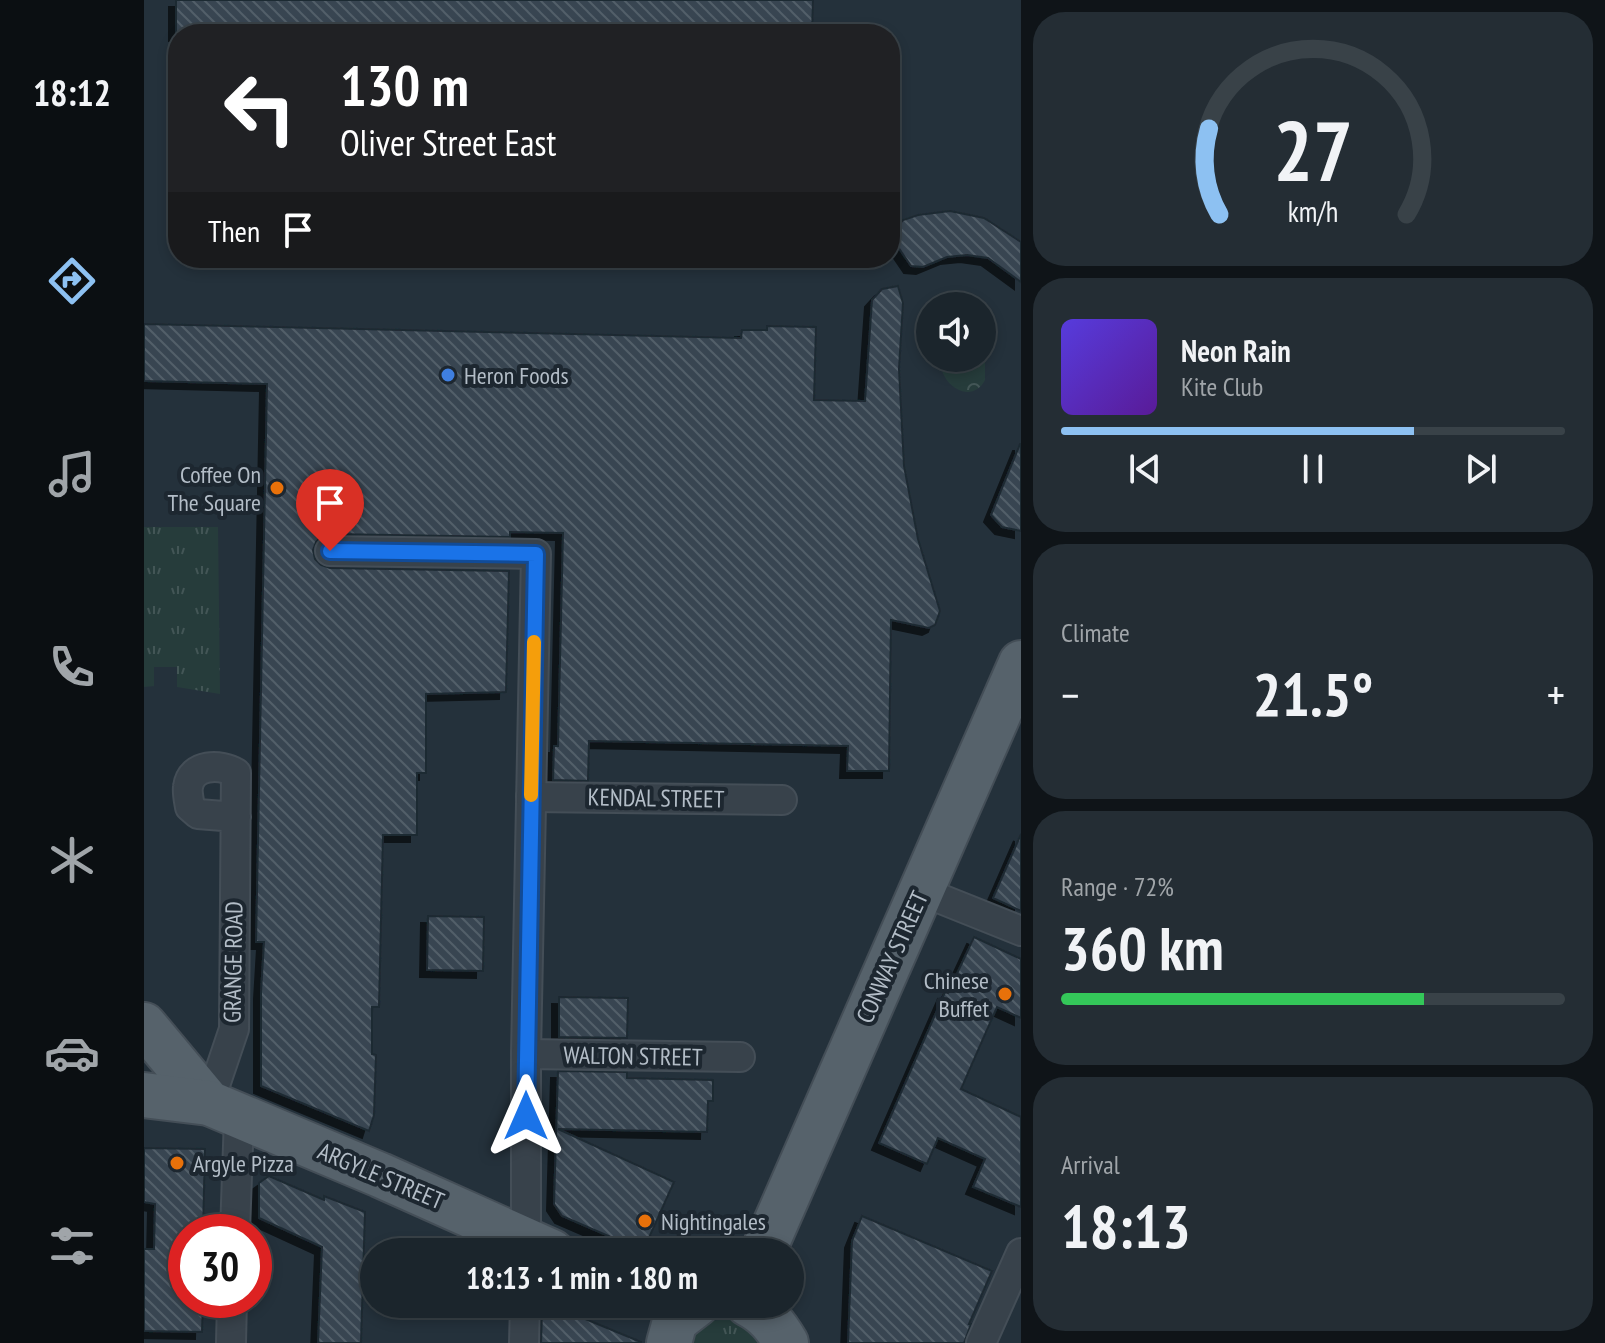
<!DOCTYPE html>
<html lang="en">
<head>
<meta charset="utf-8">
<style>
  :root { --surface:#1b252c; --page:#242d34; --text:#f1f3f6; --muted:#a0a5a9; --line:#394248; --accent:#8dc1f2 }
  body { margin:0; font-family:"PT Sans Narrow",sans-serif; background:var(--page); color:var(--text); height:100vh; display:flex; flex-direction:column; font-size:30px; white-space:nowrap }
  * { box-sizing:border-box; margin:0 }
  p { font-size:26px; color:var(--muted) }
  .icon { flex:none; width:44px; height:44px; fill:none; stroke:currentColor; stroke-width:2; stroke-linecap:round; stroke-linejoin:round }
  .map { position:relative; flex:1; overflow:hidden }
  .details { display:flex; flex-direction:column; gap:12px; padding:12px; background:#0f1418; width:584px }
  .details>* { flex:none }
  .guide { position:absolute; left:24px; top:24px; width:732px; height:244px; border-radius:32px; box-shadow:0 4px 12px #0003,0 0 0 2px var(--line); background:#202124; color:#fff; overflow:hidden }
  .controls { position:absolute; left:772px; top:292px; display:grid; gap:16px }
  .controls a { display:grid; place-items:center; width:80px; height:80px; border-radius:50%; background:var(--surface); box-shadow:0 4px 12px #0003,0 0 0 2px var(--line); font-size:40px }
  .speed { position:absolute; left:24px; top:1214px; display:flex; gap:16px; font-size:40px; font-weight:700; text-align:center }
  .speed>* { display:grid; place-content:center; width:104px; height:104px; border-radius:50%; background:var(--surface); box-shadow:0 4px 12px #0003,0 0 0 2px var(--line); line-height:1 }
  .speed .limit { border:12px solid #d22; background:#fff; color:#111 }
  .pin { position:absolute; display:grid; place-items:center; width:68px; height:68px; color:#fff; margin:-82px -34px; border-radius:50% 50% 50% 0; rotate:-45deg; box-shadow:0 0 8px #0007 }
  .pin .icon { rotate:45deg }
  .me { position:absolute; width:88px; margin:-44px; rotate:0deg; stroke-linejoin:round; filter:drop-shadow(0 0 6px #0008) }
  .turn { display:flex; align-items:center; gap:28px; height:168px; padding:0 40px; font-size:36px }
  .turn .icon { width:104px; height:104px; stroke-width:2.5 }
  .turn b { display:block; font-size:56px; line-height:68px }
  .then { display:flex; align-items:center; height:76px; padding:0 40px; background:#0003; gap:16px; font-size:30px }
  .big { font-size:60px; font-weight:700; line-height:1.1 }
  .details .card { flex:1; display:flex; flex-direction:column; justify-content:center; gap:12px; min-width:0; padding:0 28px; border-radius:32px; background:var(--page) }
  .details .dial { align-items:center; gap:0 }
  .dial svg { height:208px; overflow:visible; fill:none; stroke:var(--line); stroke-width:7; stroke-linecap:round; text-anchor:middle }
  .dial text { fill:var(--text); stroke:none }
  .song { display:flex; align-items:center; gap:24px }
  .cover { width:96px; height:96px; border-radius:12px; background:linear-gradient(135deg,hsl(250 70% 55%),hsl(270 70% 35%)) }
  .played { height:8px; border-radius:4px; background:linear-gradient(90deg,var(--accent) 70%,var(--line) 70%) }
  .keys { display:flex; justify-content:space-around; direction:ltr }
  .heat { display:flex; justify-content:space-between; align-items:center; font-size:44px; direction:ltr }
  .charge { height:12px; border-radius:6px; background:linear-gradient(90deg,#34c759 72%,var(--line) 0) }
  .trip { position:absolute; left:216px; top:1238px; width:444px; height:80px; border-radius:40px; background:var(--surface); box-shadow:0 4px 12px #0003,0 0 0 2px var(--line); font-weight:700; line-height:80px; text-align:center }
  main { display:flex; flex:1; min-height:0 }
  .tab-bar { display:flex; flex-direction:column; width:144px; justify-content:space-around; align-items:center; background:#0b0f12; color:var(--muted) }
  .tab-bar .icon { width:56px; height:56px }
  .tab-bar .selected { color:var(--accent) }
  .tab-bar b { font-size:36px; color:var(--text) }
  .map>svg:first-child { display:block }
  .grass { fill:url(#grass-tufts) }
  .forest { fill:url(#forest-crowns) }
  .building { fill:url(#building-back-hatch); stroke:#1f2932; stroke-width:2; filter:url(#shadow) }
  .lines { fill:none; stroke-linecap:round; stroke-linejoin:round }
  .minor-casing { stroke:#444e57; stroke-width:32 }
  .primary-casing { stroke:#444e57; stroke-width:48 }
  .minor { stroke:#38424b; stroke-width:28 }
  .primary { stroke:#56626b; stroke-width:44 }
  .route-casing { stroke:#114b97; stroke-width:20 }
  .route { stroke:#1a73e8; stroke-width:14 }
  .slow { stroke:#f59e0b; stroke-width:14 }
  .shop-dot { fill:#3f7fe0; stroke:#1d2730; stroke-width:3 }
  .food-dot { fill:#e8710a; stroke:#1d2730; stroke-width:3 }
  .labels { text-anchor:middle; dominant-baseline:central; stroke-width:8; stroke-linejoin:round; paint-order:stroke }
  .poi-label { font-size:24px; fill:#b3bdc7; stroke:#1d2730; text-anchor:start }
  .street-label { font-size:24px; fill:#b3bdc7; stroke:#1d2730 }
</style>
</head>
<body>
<main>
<nav class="tab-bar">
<b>18:12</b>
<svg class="icon selected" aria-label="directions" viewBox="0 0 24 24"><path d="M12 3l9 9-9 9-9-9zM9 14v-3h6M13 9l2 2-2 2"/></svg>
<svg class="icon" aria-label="music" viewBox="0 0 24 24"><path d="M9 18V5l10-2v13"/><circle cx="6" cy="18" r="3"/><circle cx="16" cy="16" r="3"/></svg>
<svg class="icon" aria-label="phone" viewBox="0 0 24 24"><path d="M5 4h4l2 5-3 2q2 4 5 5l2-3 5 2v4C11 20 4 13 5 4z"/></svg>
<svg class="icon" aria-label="climate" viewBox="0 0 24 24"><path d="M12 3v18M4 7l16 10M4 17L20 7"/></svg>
<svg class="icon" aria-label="car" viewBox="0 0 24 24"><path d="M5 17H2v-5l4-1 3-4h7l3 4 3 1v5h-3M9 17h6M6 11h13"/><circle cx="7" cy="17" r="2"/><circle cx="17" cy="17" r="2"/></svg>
<svg class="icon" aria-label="filters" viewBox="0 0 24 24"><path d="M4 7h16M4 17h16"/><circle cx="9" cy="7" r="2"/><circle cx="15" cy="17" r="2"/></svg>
</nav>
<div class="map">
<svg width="877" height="1343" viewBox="0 0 877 1343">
  <defs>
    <pattern id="grass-tufts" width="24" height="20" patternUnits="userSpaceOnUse" patternTransform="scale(2)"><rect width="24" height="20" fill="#263c3b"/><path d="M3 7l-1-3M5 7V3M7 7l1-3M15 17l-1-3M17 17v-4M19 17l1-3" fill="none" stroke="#435656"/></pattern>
    <pattern id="forest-crowns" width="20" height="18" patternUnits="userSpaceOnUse" patternTransform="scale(2)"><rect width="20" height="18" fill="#263c3b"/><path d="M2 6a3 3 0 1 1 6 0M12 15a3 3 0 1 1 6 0" fill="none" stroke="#435656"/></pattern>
    <pattern id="building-back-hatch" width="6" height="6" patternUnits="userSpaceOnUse" patternTransform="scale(2)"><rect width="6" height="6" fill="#374551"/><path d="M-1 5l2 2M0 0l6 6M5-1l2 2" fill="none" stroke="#525e69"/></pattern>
    <filter id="shadow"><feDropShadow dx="-7" dy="7" stdDeviation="0" flood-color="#0009"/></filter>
  </defs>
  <rect width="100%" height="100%" fill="#24313b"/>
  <!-- grass -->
  <g class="grass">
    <polygon points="0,527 74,527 76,694 33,687 33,667 10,667 10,686 0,687"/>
    <polygon points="590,1319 606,1325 619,1343 546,1343 547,1336 565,1321"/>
  </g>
  <!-- forest -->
  <path class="forest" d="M838 320 841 328V380C827 407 793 383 797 358H838Z"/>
  <!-- building -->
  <g class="building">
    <polygon points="32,0 669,0 668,34 32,34"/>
    <polygon points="806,211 840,218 877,242 877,282 844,258 823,255 803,257 779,267 767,266 752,244 749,235 752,228 759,220 774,215"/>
    <polygon points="754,286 759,303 755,369 760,466 774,539 796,611 791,625 785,628 747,620 745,771 703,771 704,746 445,741 444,781 409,780 410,746 414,746 419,533 366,532 366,537 186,534 178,536 172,542 169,550 171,559 177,565 186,568 365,571 362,692 282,694 282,773 273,773 273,835 239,835 235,1007 228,1007 228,1054 232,1055 230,1115 225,1131 117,1086 117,992 120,942 112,942 123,384 0,381 0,324 597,338 598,330 623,330 623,326 672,327 670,400 721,401 728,300 738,289"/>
    <polygon points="876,444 877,444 877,531 858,527 847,515"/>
    <polygon points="877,834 877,911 849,898"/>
    <polygon points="284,916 340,917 339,971 283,970"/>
    <polygon points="830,937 877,959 877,1018 853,1007 817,1089 877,1117 877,1207 829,1187 841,1159 794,1138 783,1164 735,1143 801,992 804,993"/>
    <polygon points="415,997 484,998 483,1038 415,1037"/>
    <polygon points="414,1071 483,1072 483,1078 569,1080 569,1101 564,1101 563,1132 414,1129 530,1182 499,1251 418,1216 410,1204"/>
    <polygon points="0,1148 61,1149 59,1232 42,1232 42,1300 59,1300 58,1332 0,1331 0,1249 10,1249 11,1204 0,1202"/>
    <polygon points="125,1176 180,1200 180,1196 221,1212 217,1343 174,1343 178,1247 115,1218 115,1183"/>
    <polygon points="718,1216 848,1271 825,1324 827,1324 820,1343 704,1343 708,1241"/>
    <polygon points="410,1306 497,1342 497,1343 397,1343 398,1312"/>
  </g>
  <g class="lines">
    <defs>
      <g id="minor">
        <polyline points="186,551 392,554 382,1054 382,1252"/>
        <polyline points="387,797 638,800"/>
        <polyline points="777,891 877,931"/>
        <polyline points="382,1054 596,1057"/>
        <path d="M65 1103 90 1029 92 773C77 764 47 763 44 787 43 792 45 801 46 807L54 814 92 817"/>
        <polyline points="91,1232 95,1117"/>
        <polyline points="87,1343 88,1300"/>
        <polyline points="380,1343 381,1304"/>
        <polyline points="837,1343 877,1253"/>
      </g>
      <g id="primary">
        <polyline points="0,1025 65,1103"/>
        <polyline points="0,1095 65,1103 236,1175 408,1252"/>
        <polyline points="619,1252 877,663"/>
        <path d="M604 1304C622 1313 632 1326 642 1343"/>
        <polyline points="525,1343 531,1321 553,1304"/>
      </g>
    </defs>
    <!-- minor casing -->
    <use href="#minor" class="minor-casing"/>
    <!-- primary casing -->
    <use href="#primary" class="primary-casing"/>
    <!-- minor -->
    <use href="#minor" class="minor"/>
    <!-- primary -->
    <use href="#primary" class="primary"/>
  </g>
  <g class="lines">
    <defs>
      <polyline id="route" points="186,551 392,554 382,1116"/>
    </defs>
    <!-- route casing -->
    <use href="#route" class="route-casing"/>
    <!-- route -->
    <use href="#route" class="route"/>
    <!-- slow -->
    <polyline class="slow" points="387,795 390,642"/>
  </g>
  <!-- markers -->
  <circle class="shop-dot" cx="304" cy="375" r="8"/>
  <g class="food-dot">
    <circle cx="133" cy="488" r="8"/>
    <circle cx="861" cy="994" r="8"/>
    <circle cx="33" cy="1163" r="8"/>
    <circle cx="501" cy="1221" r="8"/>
  </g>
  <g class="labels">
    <!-- poi labels -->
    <g class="poi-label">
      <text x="320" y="375">Heron Foods</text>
      <text x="117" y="474" text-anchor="end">Coffee On<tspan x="117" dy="28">The Square</tspan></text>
      <text x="845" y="980" text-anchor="end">Chinese<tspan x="845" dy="28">Buffet</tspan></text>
      <text x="49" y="1163">Argyle Pizza</text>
      <text x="517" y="1221">Nightingales</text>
    </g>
    <!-- street labels -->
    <g class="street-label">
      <text transform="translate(512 798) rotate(1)">KENDAL STREET</text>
      <text transform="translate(748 957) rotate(-66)">CONWAY STREET</text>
      <text transform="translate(89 962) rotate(-89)">GRANGE ROAD</text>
      <text transform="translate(489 1056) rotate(1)">WALTON STREET</text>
      <text transform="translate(237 1176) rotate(23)">ARGYLE STREET</text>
    </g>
  </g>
</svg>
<div class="controls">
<a><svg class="icon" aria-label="sound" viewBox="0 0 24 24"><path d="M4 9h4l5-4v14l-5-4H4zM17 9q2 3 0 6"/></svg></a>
</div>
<div class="speed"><div class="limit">30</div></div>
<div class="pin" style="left:186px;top:551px;background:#d93025"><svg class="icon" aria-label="arrive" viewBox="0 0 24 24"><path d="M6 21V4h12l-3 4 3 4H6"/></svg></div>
<svg class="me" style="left:382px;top:1116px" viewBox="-20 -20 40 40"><path d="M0-17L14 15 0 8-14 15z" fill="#1a73e8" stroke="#fff" stroke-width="4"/></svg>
<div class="trip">18:13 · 1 min · 180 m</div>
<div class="guide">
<div class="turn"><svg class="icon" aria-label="left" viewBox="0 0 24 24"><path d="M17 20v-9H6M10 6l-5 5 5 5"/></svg><div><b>130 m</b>Oliver Street East</div></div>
<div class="then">Then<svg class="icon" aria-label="arrive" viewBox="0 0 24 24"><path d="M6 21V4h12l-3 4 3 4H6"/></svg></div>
</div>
</div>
<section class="details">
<div class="card dial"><svg viewBox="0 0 100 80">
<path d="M14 69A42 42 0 1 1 86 69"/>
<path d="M14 69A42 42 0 0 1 10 36" stroke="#8dc1f2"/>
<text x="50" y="56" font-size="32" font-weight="700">27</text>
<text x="50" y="72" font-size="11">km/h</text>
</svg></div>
<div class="card">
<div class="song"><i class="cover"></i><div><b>Neon Rain</b><p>Kite Club</p></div></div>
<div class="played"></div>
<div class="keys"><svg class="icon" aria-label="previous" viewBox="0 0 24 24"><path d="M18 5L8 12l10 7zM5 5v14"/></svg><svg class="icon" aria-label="pause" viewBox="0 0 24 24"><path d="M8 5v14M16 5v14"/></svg><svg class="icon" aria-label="next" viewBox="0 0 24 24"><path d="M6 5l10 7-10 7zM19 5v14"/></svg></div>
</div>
<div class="card"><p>Climate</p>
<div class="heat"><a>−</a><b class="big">21.5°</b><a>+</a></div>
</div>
<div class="card"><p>Range · 72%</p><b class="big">360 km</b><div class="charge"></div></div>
<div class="card"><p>Arrival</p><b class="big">18:13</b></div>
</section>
</main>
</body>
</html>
